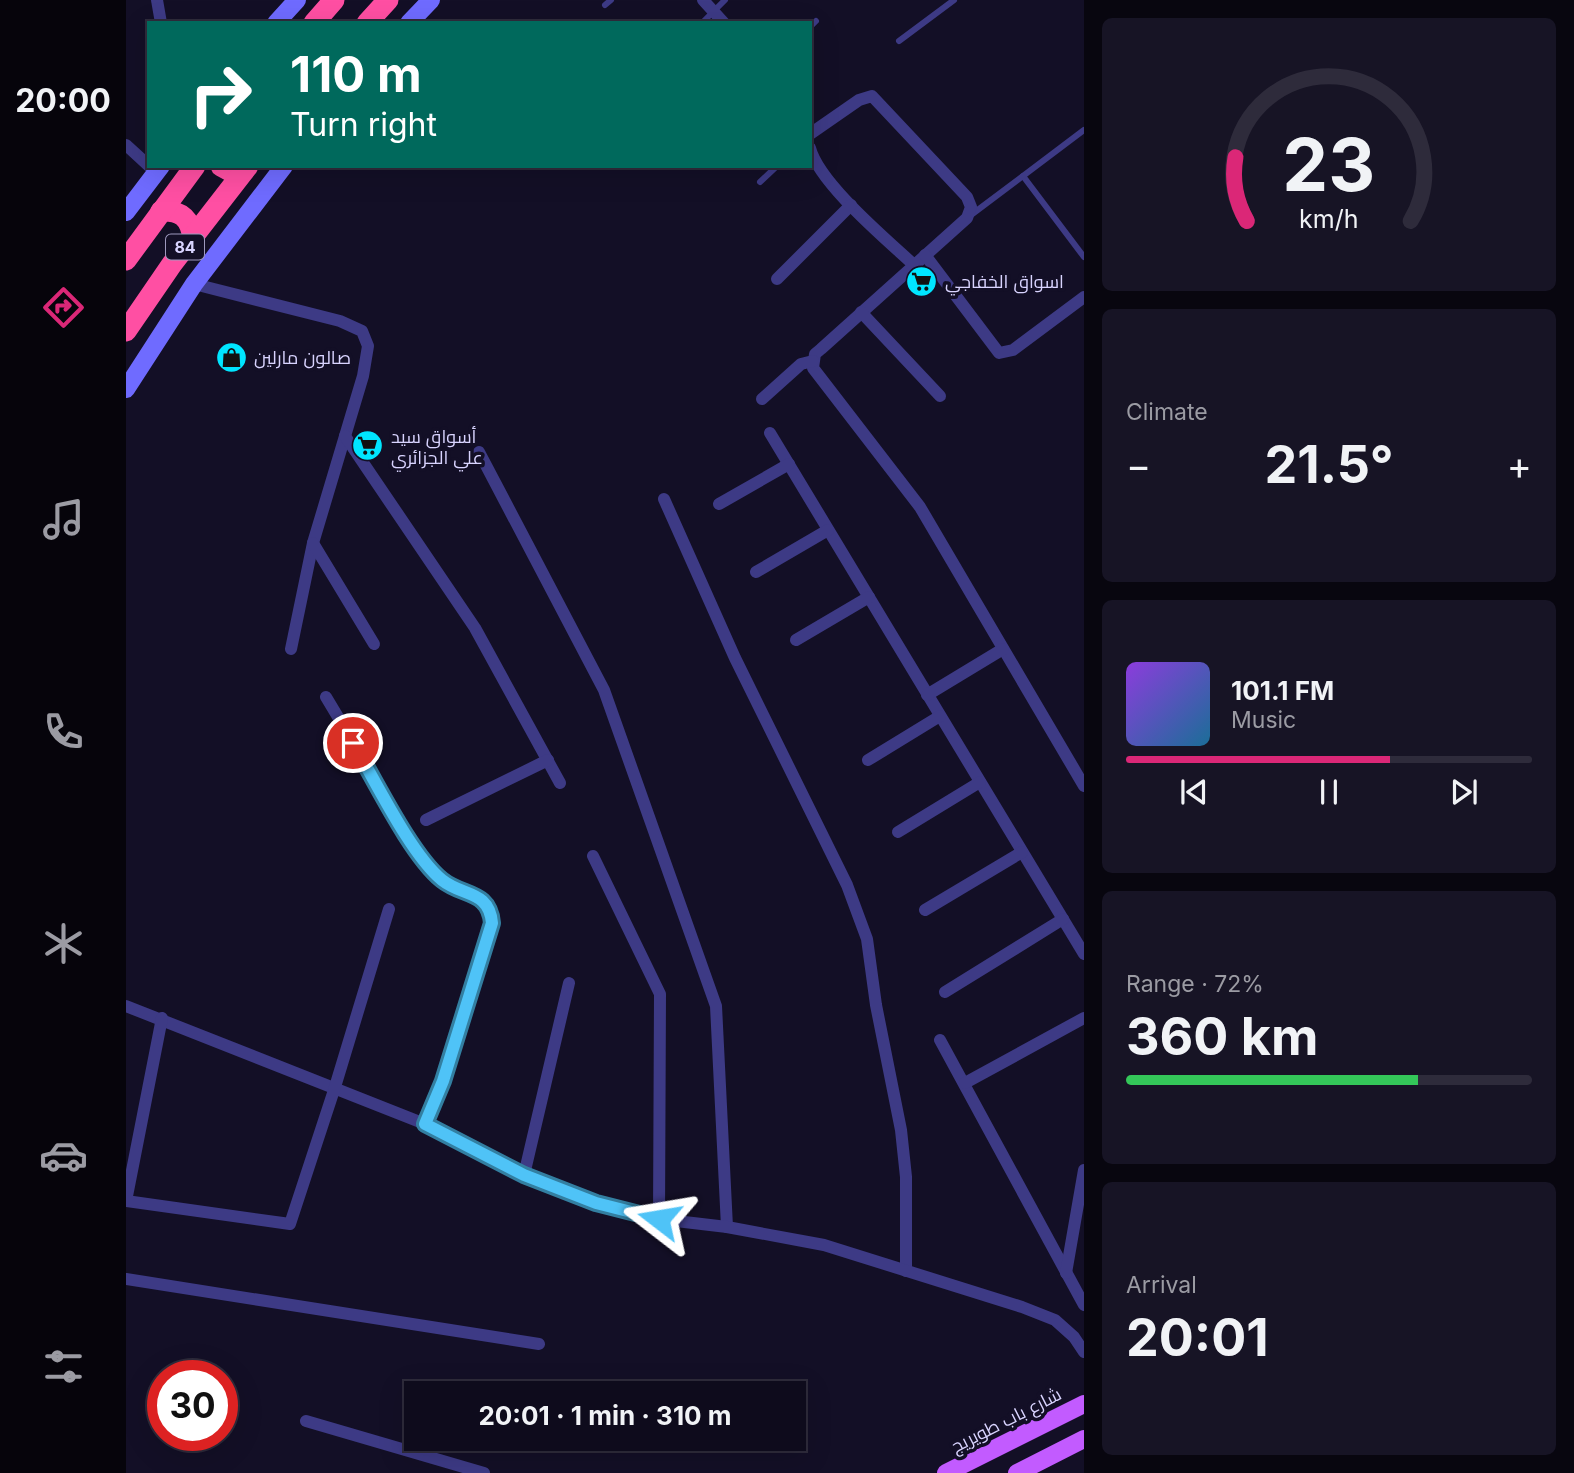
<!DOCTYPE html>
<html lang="en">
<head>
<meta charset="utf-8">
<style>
  :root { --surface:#0e0b1c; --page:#171425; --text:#f1f3f6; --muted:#9b9ba3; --line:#2e2b3b; --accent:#db2777 }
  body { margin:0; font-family:Inter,Cairo,sans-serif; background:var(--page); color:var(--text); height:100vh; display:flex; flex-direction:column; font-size:26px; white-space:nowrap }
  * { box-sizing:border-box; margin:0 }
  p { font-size:23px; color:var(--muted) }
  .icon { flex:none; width:38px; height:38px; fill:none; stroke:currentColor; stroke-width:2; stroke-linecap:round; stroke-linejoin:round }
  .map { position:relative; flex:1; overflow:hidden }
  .drawer { display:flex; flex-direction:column; gap:18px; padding:18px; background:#08060f; width:490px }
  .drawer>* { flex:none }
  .guide { position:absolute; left:21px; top:21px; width:665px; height:147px; border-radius:0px; box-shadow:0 7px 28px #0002,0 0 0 2px var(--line); background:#00695c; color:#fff; overflow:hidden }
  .speed { position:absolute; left:21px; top:1360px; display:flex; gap:14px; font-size:35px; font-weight:700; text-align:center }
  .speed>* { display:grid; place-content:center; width:91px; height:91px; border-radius:50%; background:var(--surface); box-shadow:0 7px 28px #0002,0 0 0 2px var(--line); line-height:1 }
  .speed .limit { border:10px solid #d22; background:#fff; color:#111 }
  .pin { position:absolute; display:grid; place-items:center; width:60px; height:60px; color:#fff; margin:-30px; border:4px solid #fff; border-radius:50%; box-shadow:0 2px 7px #0007 }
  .me { position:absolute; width:77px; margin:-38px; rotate:284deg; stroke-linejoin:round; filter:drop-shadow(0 0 5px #0008) }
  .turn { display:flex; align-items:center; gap:24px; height:147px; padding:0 28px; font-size:32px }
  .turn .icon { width:91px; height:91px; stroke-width:2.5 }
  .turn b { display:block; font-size:49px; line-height:60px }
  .big { font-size:52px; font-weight:700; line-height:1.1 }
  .drawer .tile { flex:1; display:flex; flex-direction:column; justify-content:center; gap:10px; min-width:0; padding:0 24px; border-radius:10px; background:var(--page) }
  .drawer .dial { align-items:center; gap:0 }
  .dial svg { height:182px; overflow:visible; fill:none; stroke:var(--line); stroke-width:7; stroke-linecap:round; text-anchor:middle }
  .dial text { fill:var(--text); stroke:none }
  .song { display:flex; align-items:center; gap:21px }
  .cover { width:84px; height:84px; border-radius:10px; background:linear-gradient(135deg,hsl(270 70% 55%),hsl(200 70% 35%)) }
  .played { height:7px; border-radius:4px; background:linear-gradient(90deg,var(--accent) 65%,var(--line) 65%) }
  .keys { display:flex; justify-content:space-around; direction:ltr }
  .heat { display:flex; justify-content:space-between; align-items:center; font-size:38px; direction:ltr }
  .charge { height:10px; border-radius:5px; background:linear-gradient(90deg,#34c759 72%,var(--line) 0) }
  .trip { position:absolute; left:278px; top:1381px; width:402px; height:70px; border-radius:0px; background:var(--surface); box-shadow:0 7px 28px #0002,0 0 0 2px var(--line); font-weight:700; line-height:70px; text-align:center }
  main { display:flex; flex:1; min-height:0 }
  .tab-bar { display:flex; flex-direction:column; width:126px; justify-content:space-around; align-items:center; background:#06040b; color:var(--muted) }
  .tab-bar .icon { width:49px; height:49px }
  .tab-bar .on { color:var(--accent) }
  .tab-bar b { font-size:32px; color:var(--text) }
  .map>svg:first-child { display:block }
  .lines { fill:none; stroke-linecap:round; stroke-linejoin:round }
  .lane { stroke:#3d3a85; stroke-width:6 }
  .street { stroke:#3d3a85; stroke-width:12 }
  .secondary { stroke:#6f6bff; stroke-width:18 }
  .primary { stroke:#c25bff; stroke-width:18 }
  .highway { stroke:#ff4fa3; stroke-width:21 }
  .route-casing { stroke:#337fa1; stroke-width:18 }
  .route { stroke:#4fc3f7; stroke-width:12 }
  .labels { text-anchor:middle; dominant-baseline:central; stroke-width:7; stroke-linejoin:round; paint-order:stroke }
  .shield { fill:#130f26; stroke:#9e99be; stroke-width:2 }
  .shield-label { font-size:16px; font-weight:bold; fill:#d9d4ff }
  .poi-label { font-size:18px; fill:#d9d4ff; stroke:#130f26; text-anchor:start }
  .street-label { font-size:18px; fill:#d9d4ff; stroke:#130f26 }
</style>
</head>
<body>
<main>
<nav class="tab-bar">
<b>20:00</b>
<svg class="icon on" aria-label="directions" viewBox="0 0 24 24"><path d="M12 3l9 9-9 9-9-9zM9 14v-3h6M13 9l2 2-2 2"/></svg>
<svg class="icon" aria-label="music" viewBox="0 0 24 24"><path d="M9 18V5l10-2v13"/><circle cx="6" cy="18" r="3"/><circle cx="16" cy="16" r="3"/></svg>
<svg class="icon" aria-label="phone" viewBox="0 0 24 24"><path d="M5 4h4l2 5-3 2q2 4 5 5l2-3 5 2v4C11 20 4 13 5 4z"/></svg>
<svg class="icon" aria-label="climate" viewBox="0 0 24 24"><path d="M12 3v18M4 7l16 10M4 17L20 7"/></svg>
<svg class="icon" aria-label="car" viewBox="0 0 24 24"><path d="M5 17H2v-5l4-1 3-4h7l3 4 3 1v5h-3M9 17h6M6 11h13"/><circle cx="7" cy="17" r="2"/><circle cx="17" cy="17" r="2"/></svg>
<svg class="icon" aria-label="filters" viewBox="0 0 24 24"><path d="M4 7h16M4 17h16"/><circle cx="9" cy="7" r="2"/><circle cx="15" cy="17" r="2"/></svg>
</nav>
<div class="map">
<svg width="958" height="1473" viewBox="0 0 958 1473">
  <rect width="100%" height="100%" fill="#130f26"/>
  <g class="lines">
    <!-- lane -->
    <g class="lane">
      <polyline points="479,5 485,0"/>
      <polyline points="576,23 599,0"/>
      <polyline points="684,27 690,21"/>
      <polyline points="773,41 828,0"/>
      <polyline points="897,176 958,257"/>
      <polyline points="634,182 651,166"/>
      <polyline points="845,215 958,130"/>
    </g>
    <!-- street -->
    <g class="street">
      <polyline points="31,0 35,23"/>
      <polyline points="577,0 598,23"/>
      <polyline points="684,134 733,100 746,96 841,197 845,207 841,218 695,349 689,354 687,368 794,507 958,786"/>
      <polyline points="0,145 23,166"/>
      <path d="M684 148C693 183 760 239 788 265"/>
      <polyline points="799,255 873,353 887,350 958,297"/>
      <polyline points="651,279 725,205"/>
      <polyline points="68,284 214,321 236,331 242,346 237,376 187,543 165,649"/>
      <polyline points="735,312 814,396"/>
      <polyline points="636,399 675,364 687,361"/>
      <polyline points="644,433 958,954"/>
      <polyline points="219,436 349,628 434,783"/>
      <polyline points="353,452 478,690 590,1006 601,1227"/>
      <polyline points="538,499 609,658 721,885 741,939 750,1005 775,1130 780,1177 780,1271"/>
      <polyline points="593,504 663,464"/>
      <polyline points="187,543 248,644"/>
      <polyline points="630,572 702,530"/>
      <polyline points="670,640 743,597"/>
      <polyline points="801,695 877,649"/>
      <path d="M200 697C221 732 242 767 263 803 277 827 290 852 310 873 330 894 364 889 366 923L317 1081 299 1124"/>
      <polyline points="742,760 814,716"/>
      <polyline points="300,820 422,760"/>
      <polyline points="772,832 854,782"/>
      <polyline points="467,856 534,994 533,1219"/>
      <polyline points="799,910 896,852"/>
      <polyline points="819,992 937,919"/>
      <polyline points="0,1006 299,1124 398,1175 470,1203 533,1219 601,1227 698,1245 896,1307 929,1320 948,1337 958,1352"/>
      <polyline points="36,1018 0,1201 164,1224 209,1087 263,909"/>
      <polyline points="814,1040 958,1305"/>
      <polyline points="839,1083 958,1018"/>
      <polyline points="398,1175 443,983"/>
      <polyline points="940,1273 958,1170"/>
      <polyline points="0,1279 413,1344"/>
      <polyline points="180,1421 358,1473"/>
    </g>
    <!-- secondary -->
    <g class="secondary">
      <polyline points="150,23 171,0"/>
      <polyline points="283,23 305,0"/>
      <polyline points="0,212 35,166"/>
      <polyline points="0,389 68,284 158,166"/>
    </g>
    <!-- primary -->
    <g class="primary">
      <polyline points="820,1473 958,1404"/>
      <polyline points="891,1473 958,1439"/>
    </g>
    <!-- highway -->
    <g class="highway">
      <polyline points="188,23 208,0"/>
      <polyline points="241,23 262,0"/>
      <polyline points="95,166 106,172 118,171"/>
      <path d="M35 211C55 210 64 218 67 238"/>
      <polyline points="0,260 69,166"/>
      <polyline points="0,331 46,264 122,166"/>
    </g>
  </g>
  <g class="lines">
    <defs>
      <path id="route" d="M227 743C249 780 285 855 316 880 337 897 363 890 366 923L317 1081 299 1124 398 1175 470 1203 533 1219"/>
    </defs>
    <!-- route casing -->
    <use href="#route" class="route-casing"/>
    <!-- route -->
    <use href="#route" class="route"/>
  </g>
  <!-- icons -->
  <defs>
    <symbol id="supermarket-disc" viewBox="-11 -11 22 22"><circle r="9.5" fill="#00e5ff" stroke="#130f26"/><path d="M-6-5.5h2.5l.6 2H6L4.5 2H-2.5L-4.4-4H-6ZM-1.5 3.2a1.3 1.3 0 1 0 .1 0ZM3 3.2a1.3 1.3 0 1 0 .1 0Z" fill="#111"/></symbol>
    <symbol id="shop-disc" viewBox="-11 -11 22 22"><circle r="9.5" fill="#00e5ff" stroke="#130f26"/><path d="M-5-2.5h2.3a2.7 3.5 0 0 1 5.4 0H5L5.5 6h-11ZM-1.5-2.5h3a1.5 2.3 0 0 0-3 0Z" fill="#111"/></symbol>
  </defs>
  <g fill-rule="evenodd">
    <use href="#supermarket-disc" x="778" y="264" width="35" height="35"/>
    <use href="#shop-disc" x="88" y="340" width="35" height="35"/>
    <use href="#supermarket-disc" x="224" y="428" width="35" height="35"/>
  </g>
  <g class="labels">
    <!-- shield labels -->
    <rect class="shield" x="40" y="234.5" width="38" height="25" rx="5"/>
    <g class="shield-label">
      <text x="59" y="247">84</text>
    </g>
    <!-- poi labels -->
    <g class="poi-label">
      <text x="819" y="281">اسواق الخفاجي</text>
      <text x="128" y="357">صالون مارلين</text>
      <text x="265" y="436">أسواق سيد<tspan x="265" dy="21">علي الجزائري</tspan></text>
    </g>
    <!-- street labels -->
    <g class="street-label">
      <text transform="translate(880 1420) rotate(-27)">شارع باب طويريج</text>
    </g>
  </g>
</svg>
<div class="speed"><div class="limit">30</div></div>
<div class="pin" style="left:227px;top:743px;background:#d93025"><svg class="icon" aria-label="arrive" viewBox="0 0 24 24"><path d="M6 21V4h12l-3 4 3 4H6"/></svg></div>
<svg class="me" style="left:533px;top:1219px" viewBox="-20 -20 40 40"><path d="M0-17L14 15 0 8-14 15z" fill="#4fc3f7" stroke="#fff" stroke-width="4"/></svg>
<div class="trip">20:01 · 1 min · 310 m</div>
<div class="guide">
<div class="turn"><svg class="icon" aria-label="right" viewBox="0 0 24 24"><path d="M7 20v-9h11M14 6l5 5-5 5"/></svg><div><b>110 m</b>Turn right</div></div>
</div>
</div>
<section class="drawer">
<div class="tile dial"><svg viewBox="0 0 100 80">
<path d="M14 69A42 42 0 1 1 86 69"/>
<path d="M14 69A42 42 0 0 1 9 41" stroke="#db2777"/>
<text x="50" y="56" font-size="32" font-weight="700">23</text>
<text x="50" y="72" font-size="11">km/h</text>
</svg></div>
<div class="tile"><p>Climate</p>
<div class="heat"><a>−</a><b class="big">21.5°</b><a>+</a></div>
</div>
<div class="tile">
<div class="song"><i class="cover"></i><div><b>101.1 FM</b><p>Music</p></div></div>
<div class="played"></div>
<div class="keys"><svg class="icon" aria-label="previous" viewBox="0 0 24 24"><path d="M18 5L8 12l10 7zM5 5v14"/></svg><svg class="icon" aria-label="pause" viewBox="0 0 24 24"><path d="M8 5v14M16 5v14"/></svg><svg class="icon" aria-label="next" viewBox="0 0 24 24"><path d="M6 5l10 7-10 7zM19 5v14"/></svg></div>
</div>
<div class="tile"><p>Range · 72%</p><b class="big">360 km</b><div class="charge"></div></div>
<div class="tile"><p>Arrival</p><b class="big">20:01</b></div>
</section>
</main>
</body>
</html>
